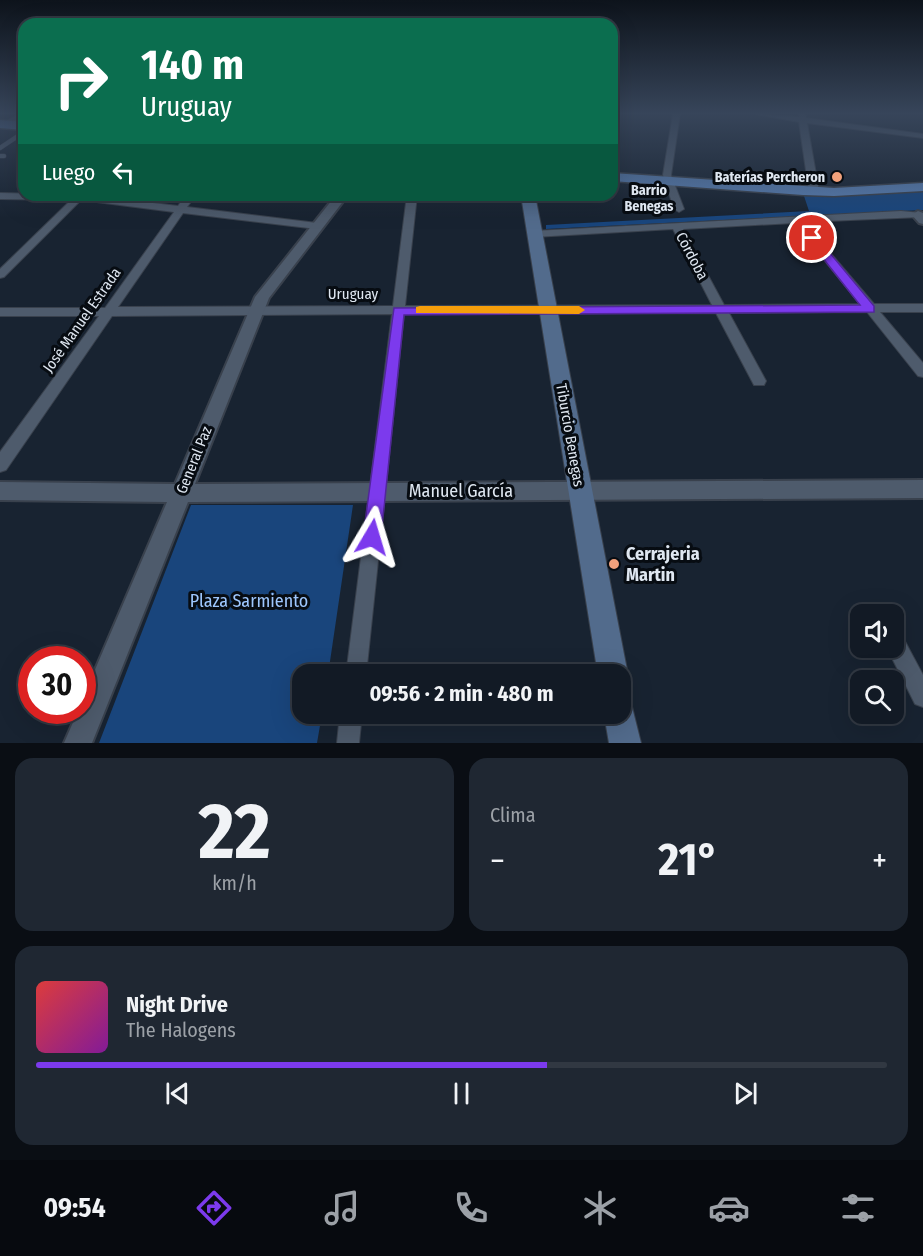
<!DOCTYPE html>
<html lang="es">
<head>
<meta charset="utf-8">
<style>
  :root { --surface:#121a25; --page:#1f2732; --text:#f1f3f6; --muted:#9ca1a7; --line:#313842; --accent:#7c3aed }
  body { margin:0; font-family:"Fira Sans Condensed",sans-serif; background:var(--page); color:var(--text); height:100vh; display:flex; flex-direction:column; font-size:22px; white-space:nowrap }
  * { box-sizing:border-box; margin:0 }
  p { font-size:20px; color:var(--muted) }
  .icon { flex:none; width:33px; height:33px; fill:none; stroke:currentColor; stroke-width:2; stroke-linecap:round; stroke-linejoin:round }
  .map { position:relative; height:743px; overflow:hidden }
  .drawer { display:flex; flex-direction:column; gap:15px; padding:15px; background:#0a0e14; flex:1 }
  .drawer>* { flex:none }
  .hud { position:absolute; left:18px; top:18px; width:600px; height:183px; border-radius:18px; box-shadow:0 6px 24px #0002,0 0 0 2px var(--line); background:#0b6e4f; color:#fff; overflow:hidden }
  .buttons { position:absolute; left:850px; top:604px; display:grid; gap:12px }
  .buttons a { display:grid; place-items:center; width:54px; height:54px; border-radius:12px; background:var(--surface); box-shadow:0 6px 24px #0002,0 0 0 2px var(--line); font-size:30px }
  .speed { position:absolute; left:18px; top:646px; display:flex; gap:12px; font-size:30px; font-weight:700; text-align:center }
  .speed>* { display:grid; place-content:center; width:78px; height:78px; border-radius:50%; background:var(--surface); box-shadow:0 6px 24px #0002,0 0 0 2px var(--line); line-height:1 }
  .speed .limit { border:9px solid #d22; background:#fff; color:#111 }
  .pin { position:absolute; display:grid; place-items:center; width:51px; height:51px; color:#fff; margin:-26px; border:3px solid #fff; border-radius:50%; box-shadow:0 2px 6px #0007 }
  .me { position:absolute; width:66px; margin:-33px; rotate:7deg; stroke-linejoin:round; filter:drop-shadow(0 0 4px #0008) }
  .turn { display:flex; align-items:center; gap:21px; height:126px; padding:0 24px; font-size:27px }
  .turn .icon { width:78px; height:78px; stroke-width:2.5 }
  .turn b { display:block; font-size:42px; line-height:51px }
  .then { display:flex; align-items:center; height:57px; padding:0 24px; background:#0003; gap:12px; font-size:22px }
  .big { font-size:45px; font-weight:700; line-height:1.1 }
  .drawer .card { flex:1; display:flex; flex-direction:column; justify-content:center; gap:9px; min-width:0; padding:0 21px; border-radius:18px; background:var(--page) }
  .drawer .dial { align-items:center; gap:0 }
  .dial b { font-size:78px; line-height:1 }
  .song { display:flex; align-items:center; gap:18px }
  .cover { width:72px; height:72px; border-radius:9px; background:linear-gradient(135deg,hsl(0 70% 55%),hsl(290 70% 35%)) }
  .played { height:6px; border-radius:3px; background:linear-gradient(90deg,var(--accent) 60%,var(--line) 60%) }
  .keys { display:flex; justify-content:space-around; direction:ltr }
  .heat { display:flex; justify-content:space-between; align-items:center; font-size:33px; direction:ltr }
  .drawer .tiles { flex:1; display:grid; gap:15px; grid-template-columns:1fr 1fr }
  .card:last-child { grid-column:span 2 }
  .trip { position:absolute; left:292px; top:664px; width:339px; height:60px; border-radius:18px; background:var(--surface); box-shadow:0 6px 24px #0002,0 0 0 2px var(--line); font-weight:700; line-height:60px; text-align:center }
  .tabs { display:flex; height:96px; justify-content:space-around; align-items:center; background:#070a0f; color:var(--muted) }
  .tabs .icon { width:42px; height:42px }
  .tabs .selected { color:var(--accent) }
  .tabs b { font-size:27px; color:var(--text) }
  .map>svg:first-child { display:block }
  .green { fill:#19457c }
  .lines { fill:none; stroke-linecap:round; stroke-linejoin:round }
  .service-casing { stroke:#39414d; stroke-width:5 }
  .minor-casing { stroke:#39414d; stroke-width:2 }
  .tertiary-casing { stroke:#39414d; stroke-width:4 }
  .secondary-casing { stroke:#39414d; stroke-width:2 }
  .primary-casing { stroke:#39414d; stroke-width:3 }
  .service { stroke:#4e5b6c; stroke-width:4 }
  .minor { fill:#4e5b6c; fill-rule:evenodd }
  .tertiary { fill:#4e5b6c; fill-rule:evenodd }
  .secondary { fill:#526b8c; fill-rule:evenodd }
  .primary { fill:#567bad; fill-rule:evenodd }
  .route { fill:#7c3aed; stroke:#51269a; stroke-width:1.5 }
  .slow { fill:#f59e0b }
  .poi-dot { fill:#f1a17c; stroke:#070c12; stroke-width:2 }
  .labels { text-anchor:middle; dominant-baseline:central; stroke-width:6; stroke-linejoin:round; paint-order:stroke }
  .far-poi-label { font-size:14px; font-weight:bold; fill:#dfe7f1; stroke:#070c12; text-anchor:end }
  .far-neighbourhood-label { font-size:14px; font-weight:bold; fill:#dfe7f1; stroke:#070c12 }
  .street-label { font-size:15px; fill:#dfe7f1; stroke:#070c12 }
  .near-street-label { font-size:18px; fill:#dfe7f1; stroke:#070c12 }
  .near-poi-label { font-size:18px; font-weight:bold; fill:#dfe7f1; stroke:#070c12; text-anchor:start }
  .near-park-label { font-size:18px; fill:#9ec7fe; stroke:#070c12 }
</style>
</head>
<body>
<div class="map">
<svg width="923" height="743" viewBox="0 0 923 743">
  <rect width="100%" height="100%" fill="#182331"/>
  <!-- green -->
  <g class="green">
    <polygon points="923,192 923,210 546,229 546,225 809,211 804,196"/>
    <polygon points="191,505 353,505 328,675 303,675 303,714 322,714 317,743 99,743"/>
  </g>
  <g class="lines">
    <defs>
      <g id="service">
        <polyline points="0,148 24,132"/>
        <polyline points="0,156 4,156"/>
      </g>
      <g id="minor">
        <polygon points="19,114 24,114 24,117 8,126 1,124"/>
        <polygon points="673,114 680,114 671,175 684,209 679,212 674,209 663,175"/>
        <polygon points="756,114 799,117 799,114 805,114 806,118 923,134 923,138 807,123 819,191 814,194 809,191 799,122"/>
        <path d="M0 193 86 195 178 206 186 195H196L187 207 317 223 322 226 317 229 183 213 118 307 393 306 407 195H417L405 306 712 305 673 229 534 237 529 234 534 231 901 211 921 213V217L804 222 874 304H923V312H880L923 363V377L918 376 867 312 729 313 766 381 764 385H754L716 313 404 314 366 675H346L392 314 112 316 6 470 0 472V452L99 316H0V308H105L174 212 81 200 4 277 0 278V269L71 200 0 199ZM794 223 860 304 724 305 683 229Z"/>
        <polygon points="894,631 901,634 923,675 923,707 915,704 887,648 894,648"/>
        <polygon points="340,714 362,714 359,743 337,743"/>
      </g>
      <g id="tertiary">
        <polygon points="336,195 348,195 269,298 195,484 923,480 923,498 188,502 92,743 64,743 78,711 82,711 82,700 167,502 0,500 0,482 175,484 255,297"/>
        <polygon points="918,211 923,213 923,224 919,223 912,215"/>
      </g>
      <g id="secondary">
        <polygon points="521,195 535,195 628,675 621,687 621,675 598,675"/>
        <polygon points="621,699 631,703 641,743 609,743 604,714 621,714"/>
      </g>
      <g id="primary">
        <polygon points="0,120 24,122 24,130 0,128"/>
        <polygon points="612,173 834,188 923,183 923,191 834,196 803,195 612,181"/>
      </g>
    </defs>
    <!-- service casing -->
    <use href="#service" class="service-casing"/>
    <!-- minor casing -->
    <use href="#minor" class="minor-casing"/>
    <!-- tertiary casing -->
    <use href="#tertiary" class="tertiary-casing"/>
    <!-- secondary casing -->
    <use href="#secondary" class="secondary-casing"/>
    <!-- primary casing -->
    <use href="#primary" class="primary-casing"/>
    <!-- service -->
    <use href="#service" class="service"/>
    <!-- minor -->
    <use href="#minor" class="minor"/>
    <!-- tertiary -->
    <use href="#tertiary" class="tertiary"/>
    <!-- secondary -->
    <use href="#secondary" class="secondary"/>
    <!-- primary -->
    <use href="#primary" class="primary"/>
  </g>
  <!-- sky -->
  <linearGradient id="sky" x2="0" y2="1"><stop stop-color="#0d131b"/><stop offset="0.52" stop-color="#37455a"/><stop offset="1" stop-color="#37455a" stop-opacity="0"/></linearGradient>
  <rect width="923" height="218" fill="url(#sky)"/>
  <!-- route -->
  <polygon class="route" points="812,234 815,235 874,306 874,312 404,315 381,537 378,543 372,546 366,543 363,537 394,308 860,305 807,238"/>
  <!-- slow -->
  <polygon class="slow" points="420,306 579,306 585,310 579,314 416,313 416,307"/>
  <!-- markers -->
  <g class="poi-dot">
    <circle cx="837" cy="177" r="6"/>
    <circle cx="614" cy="564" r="6"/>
  </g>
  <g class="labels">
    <!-- far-poi labels -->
    <g class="far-poi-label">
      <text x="825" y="177">Baterías Percheron</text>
    </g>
    <!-- far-neighbourhood labels -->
    <g class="far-neighbourhood-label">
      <text x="649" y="190">Barrio<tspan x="649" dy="16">Benegas</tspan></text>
    </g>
    <!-- street labels -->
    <g class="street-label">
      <text transform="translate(692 256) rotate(62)">Córdoba</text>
      <text x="353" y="294">Uruguay</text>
      <text transform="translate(82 320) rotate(-55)">José Manuel Estrada</text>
      <text transform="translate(570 435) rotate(80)">Tiburcio Benegas</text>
      <text transform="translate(194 460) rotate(-68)">General Paz</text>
    </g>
    <!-- near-street labels -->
    <g class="near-street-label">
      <text x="461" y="491">Manuel García</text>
    </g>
    <!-- near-poi labels -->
    <g class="near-poi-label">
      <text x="626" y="554">Cerrajeria<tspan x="626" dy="21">Martin</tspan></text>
    </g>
    <!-- near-park labels -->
    <g class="near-park-label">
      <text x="249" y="601">Plaza Sarmiento</text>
    </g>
  </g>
</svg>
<div class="buttons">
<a><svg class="icon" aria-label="sound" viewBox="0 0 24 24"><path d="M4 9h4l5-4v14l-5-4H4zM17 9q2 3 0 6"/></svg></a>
<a><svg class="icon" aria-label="search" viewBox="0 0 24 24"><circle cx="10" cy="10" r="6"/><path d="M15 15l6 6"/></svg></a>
</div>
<div class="speed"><div class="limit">30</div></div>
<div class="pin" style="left:812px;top:238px;background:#d93025"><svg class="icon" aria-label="arrive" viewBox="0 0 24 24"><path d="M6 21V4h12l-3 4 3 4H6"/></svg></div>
<svg class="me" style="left:372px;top:537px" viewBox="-20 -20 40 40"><path d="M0-17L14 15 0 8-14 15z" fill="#7c3aed" stroke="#fff" stroke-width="4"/></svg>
<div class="trip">09:56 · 2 min · 480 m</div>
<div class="hud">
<div class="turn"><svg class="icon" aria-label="right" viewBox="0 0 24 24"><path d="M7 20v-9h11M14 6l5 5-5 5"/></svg><div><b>140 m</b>Uruguay</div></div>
<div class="then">Luego<svg class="icon" aria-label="left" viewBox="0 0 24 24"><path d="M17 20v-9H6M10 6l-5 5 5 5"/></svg></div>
</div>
</div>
<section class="drawer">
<div class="tiles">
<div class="card dial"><b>22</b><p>km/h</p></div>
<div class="card"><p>Clima</p>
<div class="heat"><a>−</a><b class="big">21°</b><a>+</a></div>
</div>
<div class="card">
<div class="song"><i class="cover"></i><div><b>Night Drive</b><p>The Halogens</p></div></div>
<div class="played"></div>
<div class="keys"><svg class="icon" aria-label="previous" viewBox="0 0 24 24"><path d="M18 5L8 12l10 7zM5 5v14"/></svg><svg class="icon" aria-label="pause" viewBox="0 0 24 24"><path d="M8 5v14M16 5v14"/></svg><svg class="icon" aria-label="next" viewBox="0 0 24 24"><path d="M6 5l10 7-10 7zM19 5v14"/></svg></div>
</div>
</div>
</section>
<nav class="tabs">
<b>09:54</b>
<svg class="icon selected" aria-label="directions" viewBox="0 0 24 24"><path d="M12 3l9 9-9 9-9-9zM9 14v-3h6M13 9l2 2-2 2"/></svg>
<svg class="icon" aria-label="music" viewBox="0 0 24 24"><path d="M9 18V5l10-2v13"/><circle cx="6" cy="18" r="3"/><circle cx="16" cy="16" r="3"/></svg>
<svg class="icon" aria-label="phone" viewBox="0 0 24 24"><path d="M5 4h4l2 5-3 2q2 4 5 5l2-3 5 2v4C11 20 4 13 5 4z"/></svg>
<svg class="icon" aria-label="climate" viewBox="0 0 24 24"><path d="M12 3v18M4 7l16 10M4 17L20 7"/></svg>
<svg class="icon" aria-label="car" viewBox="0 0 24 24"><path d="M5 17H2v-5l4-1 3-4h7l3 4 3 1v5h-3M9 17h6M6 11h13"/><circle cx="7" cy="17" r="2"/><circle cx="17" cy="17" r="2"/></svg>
<svg class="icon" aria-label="filters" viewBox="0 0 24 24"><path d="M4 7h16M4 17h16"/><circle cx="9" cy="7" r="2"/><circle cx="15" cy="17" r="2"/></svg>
</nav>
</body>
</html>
